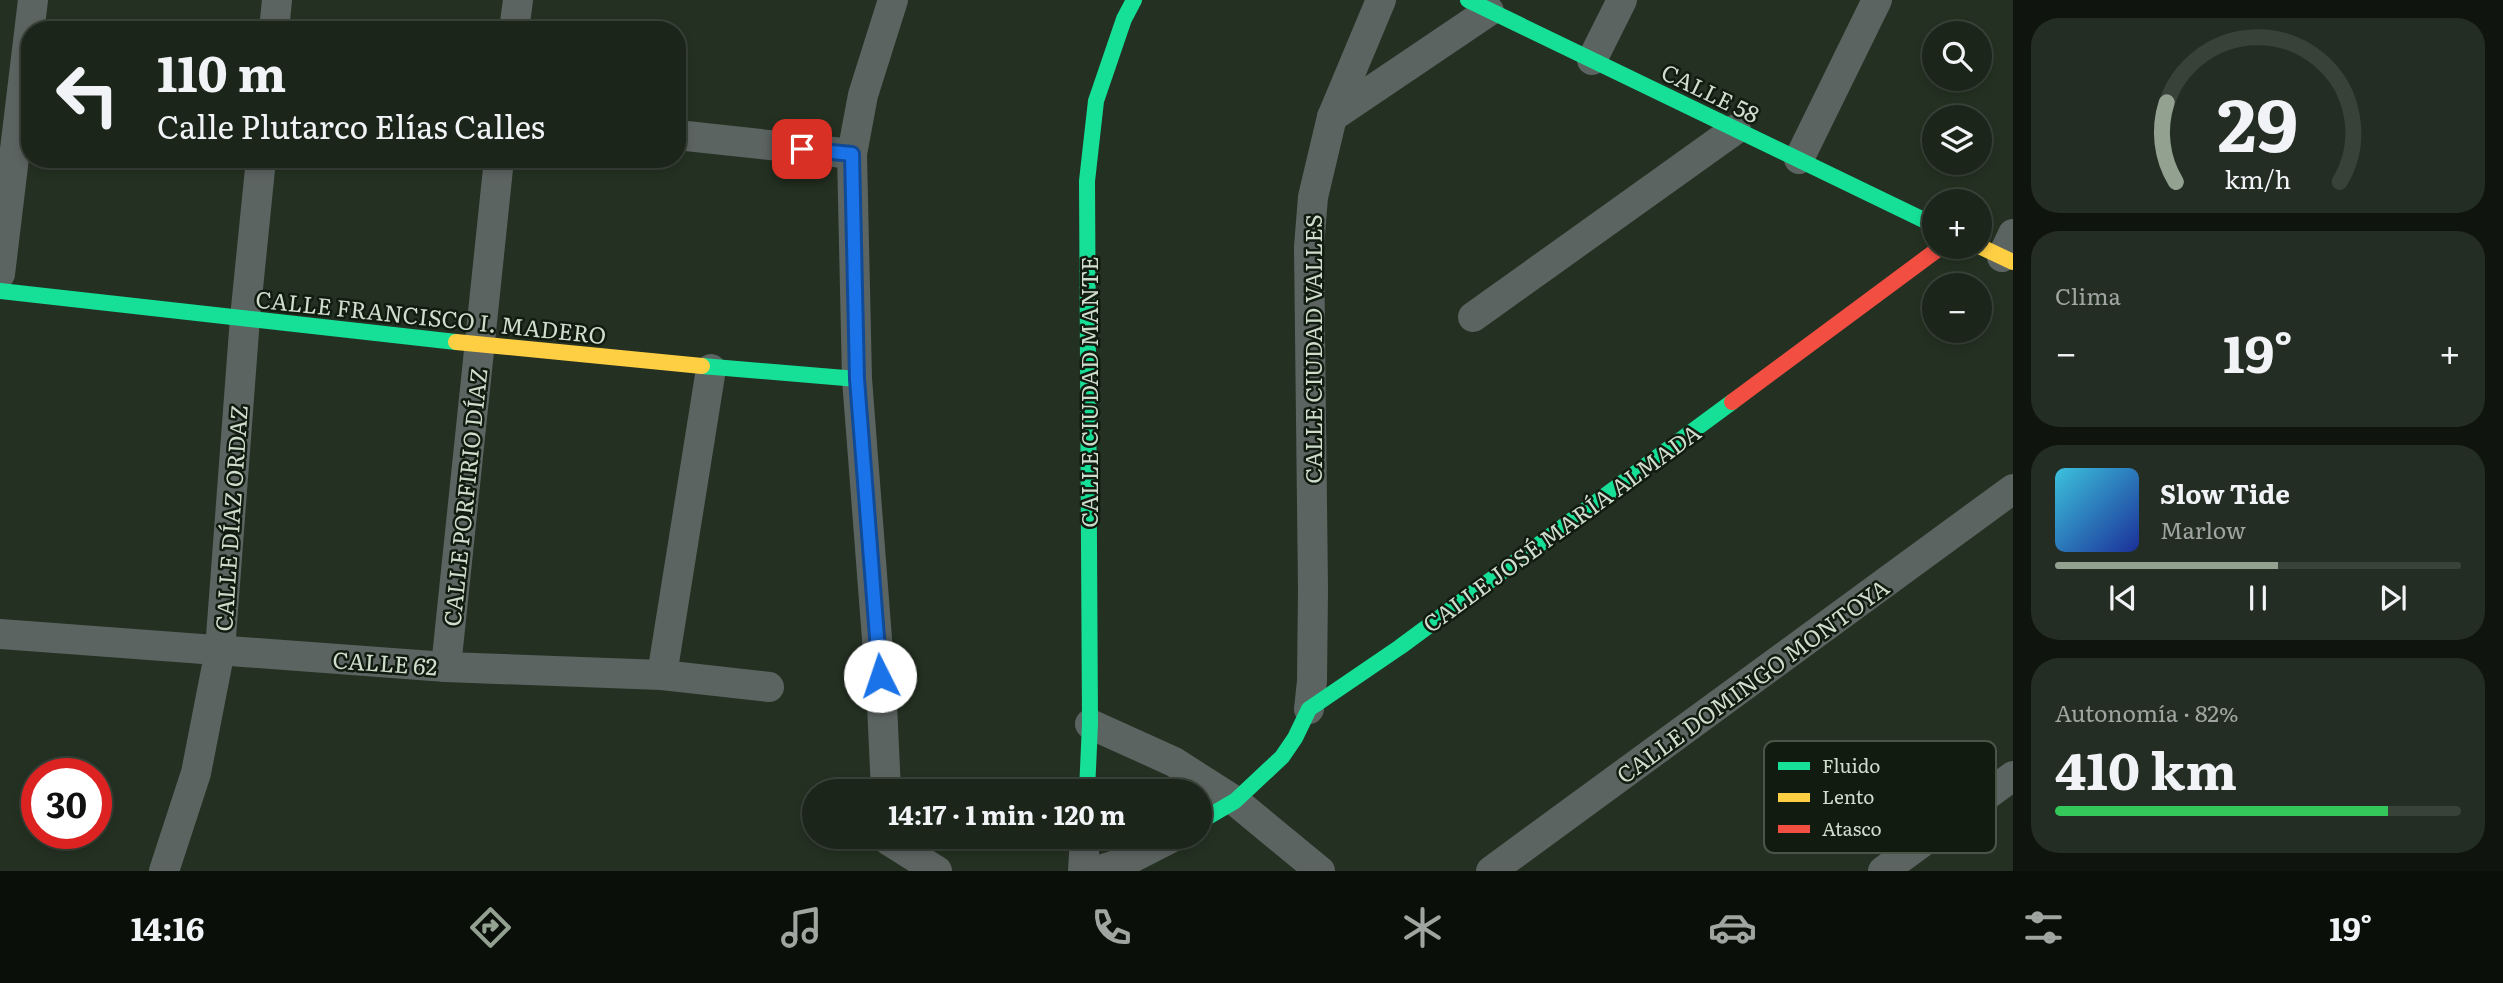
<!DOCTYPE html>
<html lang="es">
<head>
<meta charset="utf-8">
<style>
  :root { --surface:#1b251a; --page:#242d23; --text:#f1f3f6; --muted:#a0a5a2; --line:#394239; --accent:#93a191 }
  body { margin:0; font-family:Literata,serif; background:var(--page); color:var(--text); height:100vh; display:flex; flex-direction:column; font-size:26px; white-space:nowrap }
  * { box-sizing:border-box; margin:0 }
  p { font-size:23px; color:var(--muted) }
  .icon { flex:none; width:38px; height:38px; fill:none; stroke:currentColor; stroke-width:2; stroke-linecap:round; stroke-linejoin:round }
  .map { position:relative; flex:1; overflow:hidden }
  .side { display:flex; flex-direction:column; gap:18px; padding:18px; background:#0f140e; width:490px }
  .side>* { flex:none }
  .hud { position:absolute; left:21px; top:21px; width:665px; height:147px; border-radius:28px; box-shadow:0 4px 10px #0003,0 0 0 2px var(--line); background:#1b251a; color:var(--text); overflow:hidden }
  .tools { position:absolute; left:1922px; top:21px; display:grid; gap:14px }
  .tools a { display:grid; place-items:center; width:70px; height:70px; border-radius:50%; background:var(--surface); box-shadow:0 4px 10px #0003,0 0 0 2px var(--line); font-size:35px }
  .speed { position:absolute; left:21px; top:758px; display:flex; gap:14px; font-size:35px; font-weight:700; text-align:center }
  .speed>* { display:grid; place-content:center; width:91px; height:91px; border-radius:50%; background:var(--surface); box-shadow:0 4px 10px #0003,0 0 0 2px var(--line); line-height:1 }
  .speed .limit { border:10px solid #d22; background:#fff; color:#111 }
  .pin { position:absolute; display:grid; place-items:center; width:60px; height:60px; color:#fff; margin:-30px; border-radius:14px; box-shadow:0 4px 10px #0006 }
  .me { position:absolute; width:77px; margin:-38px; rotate:356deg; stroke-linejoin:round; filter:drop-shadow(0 0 5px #0008) }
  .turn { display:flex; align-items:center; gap:24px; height:147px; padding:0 21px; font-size:32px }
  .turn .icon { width:91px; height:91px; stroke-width:2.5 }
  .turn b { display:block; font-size:49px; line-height:60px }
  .big { font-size:52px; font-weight:700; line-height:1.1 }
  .side .tile { flex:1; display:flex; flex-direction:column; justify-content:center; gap:10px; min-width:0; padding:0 24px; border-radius:28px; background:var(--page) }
  .side .dial { align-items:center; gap:0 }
  .dial svg { height:182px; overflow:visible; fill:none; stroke:var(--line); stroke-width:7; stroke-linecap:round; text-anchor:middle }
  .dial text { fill:var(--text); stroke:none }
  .song { display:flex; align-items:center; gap:21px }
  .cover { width:84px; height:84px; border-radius:10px; background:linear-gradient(135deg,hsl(190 70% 55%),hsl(230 70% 35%)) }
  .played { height:7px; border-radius:4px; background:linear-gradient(90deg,var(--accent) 55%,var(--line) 55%) }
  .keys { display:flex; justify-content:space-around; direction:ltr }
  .heat { display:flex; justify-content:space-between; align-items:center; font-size:38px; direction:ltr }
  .charge { height:10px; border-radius:5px; background:linear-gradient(90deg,#34c759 82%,var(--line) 0) }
  .trip { position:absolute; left:802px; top:779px; width:410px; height:70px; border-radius:35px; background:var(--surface); box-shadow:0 4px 10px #0003,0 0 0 2px var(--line); font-weight:700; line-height:70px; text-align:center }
  .dock { display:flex; height:112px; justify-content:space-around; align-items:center; background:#0b0f0a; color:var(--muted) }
  .dock .icon { width:49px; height:49px }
  .dock .current { color:var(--accent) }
  .dock b { font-size:32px; color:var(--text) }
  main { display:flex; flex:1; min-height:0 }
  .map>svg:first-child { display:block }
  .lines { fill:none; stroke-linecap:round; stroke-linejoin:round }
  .street { stroke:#5c6462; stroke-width:30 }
  .fast { stroke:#16e098; stroke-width:16 }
  .slow { stroke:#ffcf43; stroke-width:16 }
  .jam { stroke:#f24e42; stroke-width:16 }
  .route-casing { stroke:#114b97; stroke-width:18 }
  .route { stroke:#1a73e8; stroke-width:12 }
  .labels { text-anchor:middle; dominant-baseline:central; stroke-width:5; stroke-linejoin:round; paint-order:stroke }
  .street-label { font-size:23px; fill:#cfddcd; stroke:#111b0f }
  .key { fill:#111b0f; stroke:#4a5548; stroke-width:2 }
  .key-label { font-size:19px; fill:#cfddcd }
</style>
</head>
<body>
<main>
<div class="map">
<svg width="2013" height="871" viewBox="0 0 2013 871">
  <rect width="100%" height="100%" fill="#243122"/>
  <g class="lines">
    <!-- street -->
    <g class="street">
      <polyline points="274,30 277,0"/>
      <polyline points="514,30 518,0"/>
      <polyline points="1592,60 1622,0"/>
      <polyline points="1332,117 1489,11"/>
      <polyline points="677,135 852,154"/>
      <polyline points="1799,159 1877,0"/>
      <polyline points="2002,257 2013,234"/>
      <polyline points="0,274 33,0"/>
      <polyline points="1473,317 1736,129"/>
      <polyline points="0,634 446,667 662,675 769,687"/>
      <polyline points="446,667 499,159"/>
      <polyline points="662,675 711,369"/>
      <polyline points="1309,709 1312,681 1313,589 1309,247 1313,197 1332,117 1381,0"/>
      <polyline points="1090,724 1174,762 1235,801 1320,871"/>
      <polyline points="886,791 882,704 857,379 852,154 863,95 893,0"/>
      <polyline points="888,840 937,871"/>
      <polyline points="164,871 196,773 220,650 245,318 261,159"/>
      <polyline points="1083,871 1085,836"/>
      <polyline points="1096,871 1122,863 1175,836"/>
      <polyline points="1491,871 2013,489"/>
      <polyline points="1883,871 2013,776"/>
    </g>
    <!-- fast -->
    <g class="fast">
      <polyline points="1468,0 1934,225"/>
      <polyline points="0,291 456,342"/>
      <polyline points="702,366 857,379"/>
      <polyline points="1087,791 1090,724 1087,181 1096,101 1124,19 1134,0"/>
      <polyline points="1199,822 1235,801 1282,757 1295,738 1309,709 1400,647 1732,402"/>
    </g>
    <!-- slow -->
    <g class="slow">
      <polyline points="1979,246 2013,262"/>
      <polyline points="456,342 702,366"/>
    </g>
    <!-- jam -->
    <polyline class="jam" points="1732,402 1941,247"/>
  </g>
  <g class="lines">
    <defs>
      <polyline id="route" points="802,149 852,154 857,379 880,676"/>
    </defs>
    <!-- route casing -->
    <use href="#route" class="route-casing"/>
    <!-- route -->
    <use href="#route" class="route"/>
  </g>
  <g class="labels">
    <!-- street labels -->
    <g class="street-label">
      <text transform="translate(1711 92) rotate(26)">CALLE 58</text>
      <text transform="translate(431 316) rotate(6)">CALLE FRANCISCO I. MADERO</text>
      <text transform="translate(1312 349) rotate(-90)">CALLE CIUDAD VALLES</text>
      <text transform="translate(1088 392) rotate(-90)">CALLE CIUDAD MANTE</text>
      <text transform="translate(464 497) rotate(-84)">CALLE PORFIRIO DÍAZ</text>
      <text transform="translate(230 518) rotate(-86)">CALLE DÍAZ ORDAZ</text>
      <text transform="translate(1561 527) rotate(-36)">CALLE JOSÉ MARÍA ALMADA</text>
      <text transform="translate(385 662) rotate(4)">CALLE 62</text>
      <text transform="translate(1752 680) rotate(-36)">CALLE DOMINGO MONTOYA</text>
    </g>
  </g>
  <!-- legend -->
  <rect x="1764" y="741" width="232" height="112" rx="10" class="key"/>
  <rect x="1778" y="762" width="32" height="8" fill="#16e098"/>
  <rect x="1778" y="793" width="32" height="9" fill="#ffcf43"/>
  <rect x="1778" y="825" width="32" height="8" fill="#f24e42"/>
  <g class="key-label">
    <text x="1822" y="773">Fluido</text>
    <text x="1822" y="804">Lento</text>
    <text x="1822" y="836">Atasco</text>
  </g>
</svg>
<div class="tools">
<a><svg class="icon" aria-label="search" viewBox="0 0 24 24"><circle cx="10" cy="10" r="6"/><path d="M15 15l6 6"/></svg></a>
<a><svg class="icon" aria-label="layers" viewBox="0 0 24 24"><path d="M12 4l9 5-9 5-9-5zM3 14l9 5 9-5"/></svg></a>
<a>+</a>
<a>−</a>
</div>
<div class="speed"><div class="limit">30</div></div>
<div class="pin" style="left:802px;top:149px;background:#d93025"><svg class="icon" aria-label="arrive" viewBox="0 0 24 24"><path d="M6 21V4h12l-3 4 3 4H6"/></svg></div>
<svg class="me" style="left:880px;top:676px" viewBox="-20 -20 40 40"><circle r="19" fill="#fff"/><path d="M0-13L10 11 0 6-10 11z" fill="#1a73e8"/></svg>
<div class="trip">14:17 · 1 min · 120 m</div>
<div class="hud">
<div class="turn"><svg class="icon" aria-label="left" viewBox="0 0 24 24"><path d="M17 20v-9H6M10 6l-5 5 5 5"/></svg><div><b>110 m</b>Calle Plutarco Elías Calles</div></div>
</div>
</div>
<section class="side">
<div class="tile dial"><svg viewBox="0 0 100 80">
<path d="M14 69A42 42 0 1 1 86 69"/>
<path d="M14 69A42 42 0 0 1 10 34" stroke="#93a191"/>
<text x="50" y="56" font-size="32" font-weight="700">29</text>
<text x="50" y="72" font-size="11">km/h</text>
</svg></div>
<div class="tile"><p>Clima</p>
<div class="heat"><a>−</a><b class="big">19°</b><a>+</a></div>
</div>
<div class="tile">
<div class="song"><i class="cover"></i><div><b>Slow Tide</b><p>Marlow</p></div></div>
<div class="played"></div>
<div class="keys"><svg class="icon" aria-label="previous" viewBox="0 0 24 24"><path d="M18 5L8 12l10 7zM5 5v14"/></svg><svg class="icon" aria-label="pause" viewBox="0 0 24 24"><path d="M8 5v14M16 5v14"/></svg><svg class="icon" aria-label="next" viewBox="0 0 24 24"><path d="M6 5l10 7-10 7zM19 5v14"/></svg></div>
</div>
<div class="tile"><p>Autonomía · 82%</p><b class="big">410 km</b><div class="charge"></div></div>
</section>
</main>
<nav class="dock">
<b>14:16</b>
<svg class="icon current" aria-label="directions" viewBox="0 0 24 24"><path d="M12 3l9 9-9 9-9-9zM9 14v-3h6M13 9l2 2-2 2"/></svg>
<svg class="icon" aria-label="music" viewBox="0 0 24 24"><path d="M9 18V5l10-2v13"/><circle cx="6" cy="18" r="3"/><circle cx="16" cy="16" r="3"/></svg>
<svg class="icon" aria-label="phone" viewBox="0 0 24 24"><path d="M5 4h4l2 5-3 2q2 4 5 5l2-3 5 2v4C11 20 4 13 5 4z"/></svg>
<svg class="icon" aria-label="climate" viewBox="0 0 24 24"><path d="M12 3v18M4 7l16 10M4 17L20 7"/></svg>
<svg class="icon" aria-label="car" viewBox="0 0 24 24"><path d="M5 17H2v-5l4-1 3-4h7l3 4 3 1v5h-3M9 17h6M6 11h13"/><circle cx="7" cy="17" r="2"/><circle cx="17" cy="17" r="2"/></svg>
<svg class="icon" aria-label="filters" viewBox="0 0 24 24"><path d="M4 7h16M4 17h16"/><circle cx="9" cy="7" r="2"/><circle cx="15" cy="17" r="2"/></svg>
<b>19°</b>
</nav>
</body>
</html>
